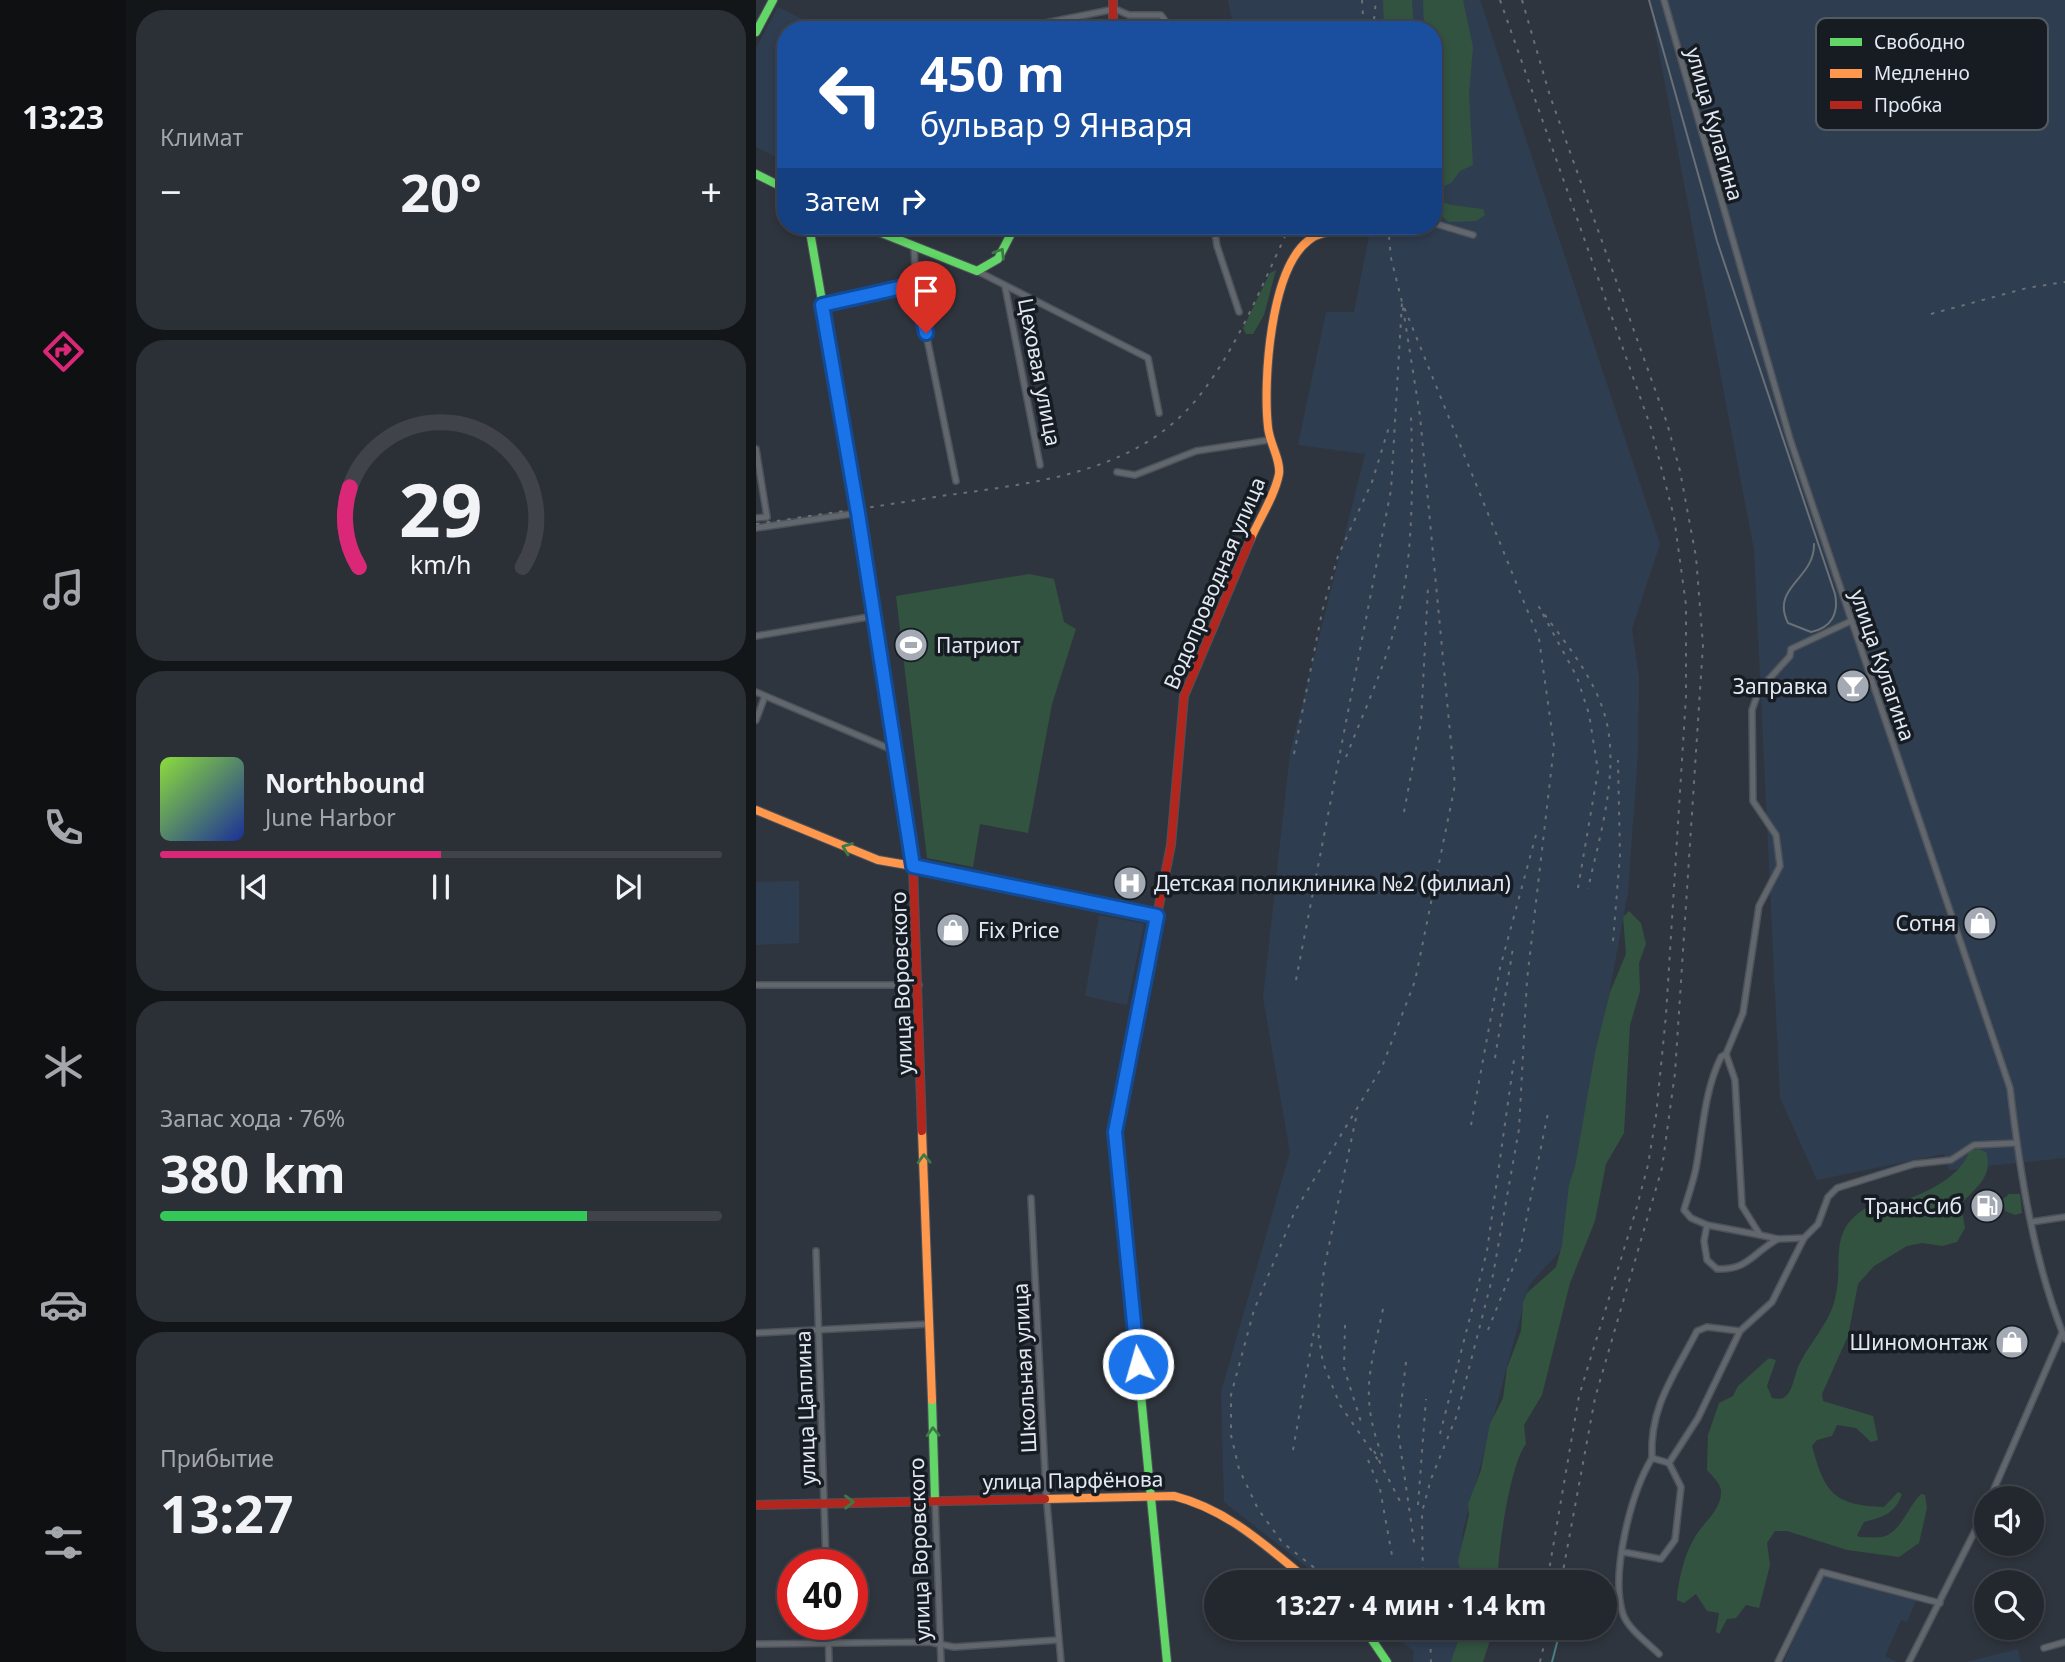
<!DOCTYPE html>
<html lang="ru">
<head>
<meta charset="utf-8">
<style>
  :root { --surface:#23282e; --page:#2b3036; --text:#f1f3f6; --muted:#a3a6aa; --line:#40444a; --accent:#db2777 }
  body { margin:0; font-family:"Noto Sans",sans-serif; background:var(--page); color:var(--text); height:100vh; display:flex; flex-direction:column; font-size:26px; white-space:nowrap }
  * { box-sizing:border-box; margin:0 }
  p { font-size:23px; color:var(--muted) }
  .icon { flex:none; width:38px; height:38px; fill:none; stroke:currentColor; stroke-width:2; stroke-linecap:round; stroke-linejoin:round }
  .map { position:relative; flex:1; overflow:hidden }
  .panel { display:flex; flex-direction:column; gap:10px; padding:10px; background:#131619; width:630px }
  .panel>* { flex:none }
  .top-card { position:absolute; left:21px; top:21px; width:665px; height:214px; border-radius:28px; box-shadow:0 4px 10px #0003,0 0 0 2px var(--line); background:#1a4fa0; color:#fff; overflow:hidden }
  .controls { position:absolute; left:1218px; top:1486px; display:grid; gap:14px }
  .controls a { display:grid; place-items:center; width:70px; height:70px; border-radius:50%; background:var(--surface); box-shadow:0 4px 10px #0003,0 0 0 2px var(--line); font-size:35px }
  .speed { position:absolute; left:21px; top:1549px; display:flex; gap:14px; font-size:35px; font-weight:700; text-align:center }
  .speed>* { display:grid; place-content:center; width:91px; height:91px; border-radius:50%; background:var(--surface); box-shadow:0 4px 10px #0003,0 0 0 2px var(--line); line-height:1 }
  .speed .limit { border:10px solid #d22; background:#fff; color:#111 }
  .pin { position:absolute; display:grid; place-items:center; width:60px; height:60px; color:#fff; margin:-72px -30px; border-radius:50% 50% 50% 0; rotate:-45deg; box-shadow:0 0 7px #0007 }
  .pin .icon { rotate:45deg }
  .me { position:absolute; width:77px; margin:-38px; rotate:354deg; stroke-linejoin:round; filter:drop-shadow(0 0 5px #0008) }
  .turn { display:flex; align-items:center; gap:24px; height:147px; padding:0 28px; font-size:32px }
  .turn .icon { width:91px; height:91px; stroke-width:2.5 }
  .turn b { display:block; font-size:49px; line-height:60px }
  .then { display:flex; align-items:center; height:66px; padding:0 28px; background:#0003; gap:14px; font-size:26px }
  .big { font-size:52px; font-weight:700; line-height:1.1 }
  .panel .widget { flex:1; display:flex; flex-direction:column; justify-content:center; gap:10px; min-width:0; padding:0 24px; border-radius:28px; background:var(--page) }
  .panel .dial { align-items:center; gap:0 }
  .dial svg { height:182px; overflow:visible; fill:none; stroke:var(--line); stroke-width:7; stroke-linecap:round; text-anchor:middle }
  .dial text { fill:var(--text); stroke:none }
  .song { display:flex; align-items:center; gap:21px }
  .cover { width:84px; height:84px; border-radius:10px; background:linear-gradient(135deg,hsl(90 70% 55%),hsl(230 70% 35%)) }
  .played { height:7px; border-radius:4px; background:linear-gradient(90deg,var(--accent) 50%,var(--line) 50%) }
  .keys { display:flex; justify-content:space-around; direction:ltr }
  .heat { display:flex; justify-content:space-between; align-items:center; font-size:38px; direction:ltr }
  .charge { height:10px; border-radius:5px; background:linear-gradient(90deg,#34c759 76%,var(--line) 0) }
  .trip { position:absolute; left:448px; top:1570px; width:413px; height:70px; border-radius:35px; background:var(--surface); box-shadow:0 4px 10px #0003,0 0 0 2px var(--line); font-weight:700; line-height:70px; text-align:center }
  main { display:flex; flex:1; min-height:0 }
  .tabs { display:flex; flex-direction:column; width:126px; justify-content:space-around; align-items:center; background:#0e1012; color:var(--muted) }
  .tabs .icon { width:49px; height:49px }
  .tabs .selected { color:var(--accent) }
  .tabs b { font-size:32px; color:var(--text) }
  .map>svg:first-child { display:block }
  .built { fill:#2f3d50 }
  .green { fill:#32533f }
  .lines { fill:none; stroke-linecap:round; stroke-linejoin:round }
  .stream { stroke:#497f88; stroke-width:2 }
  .street-casing { stroke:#4d525a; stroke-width:8 }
  .fast-casing { stroke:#4d525a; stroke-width:10 }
  .slow-casing { stroke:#4d525a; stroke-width:10 }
  .jam-casing { stroke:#4d525a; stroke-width:10 }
  .street { stroke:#62676d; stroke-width:5 }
  .fast { stroke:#63d668; stroke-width:8 }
  .slow { stroke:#ff974d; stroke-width:8 }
  .jam { stroke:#b3261e; stroke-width:8 }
  .tram { stroke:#6a7075; stroke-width:2 }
  .rail { stroke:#6a7075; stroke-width:2; stroke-dasharray:3.5 7; stroke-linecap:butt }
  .oneway { stroke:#3d7946 }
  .route-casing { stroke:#114b97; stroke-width:18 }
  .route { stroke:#1a73e8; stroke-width:12 }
  .labels { text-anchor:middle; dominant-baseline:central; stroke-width:7; stroke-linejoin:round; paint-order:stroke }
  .street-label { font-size:21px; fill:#e2e9f3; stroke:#171c23 }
  .poi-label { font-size:21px; fill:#e2e9f3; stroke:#171c23; text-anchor:end }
  .key { fill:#171c23; stroke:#545a61; stroke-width:2 }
  .key-label { font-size:19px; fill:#e2e9f3 }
</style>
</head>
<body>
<main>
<nav class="tabs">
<b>13:23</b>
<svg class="icon selected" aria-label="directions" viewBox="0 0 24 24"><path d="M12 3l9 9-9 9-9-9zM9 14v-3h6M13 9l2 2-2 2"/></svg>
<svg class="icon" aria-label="music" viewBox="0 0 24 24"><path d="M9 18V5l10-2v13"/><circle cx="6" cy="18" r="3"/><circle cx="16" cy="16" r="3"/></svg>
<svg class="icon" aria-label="phone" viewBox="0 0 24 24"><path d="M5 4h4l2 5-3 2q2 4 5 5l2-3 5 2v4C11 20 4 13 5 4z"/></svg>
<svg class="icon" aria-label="climate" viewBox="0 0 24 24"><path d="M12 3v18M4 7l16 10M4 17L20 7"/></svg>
<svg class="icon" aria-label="car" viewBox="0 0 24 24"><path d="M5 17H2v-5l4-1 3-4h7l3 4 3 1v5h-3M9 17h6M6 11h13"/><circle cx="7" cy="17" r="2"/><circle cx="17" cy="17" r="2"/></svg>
<svg class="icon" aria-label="filters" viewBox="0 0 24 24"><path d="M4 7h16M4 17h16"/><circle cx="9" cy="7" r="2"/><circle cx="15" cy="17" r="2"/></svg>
</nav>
<section class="panel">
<div class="widget"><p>Климат</p>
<div class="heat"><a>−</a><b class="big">20°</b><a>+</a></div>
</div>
<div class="widget dial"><svg viewBox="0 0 100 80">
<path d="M14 69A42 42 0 1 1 86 69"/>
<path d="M14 69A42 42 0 0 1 10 34" stroke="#db2777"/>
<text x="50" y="56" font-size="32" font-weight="700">29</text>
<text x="50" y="72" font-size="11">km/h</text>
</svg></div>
<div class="widget">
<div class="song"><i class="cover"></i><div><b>Northbound</b><p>June Harbor</p></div></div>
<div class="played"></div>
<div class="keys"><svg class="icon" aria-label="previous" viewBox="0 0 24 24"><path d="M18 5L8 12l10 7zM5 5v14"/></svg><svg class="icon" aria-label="pause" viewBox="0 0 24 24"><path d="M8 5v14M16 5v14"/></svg><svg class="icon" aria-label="next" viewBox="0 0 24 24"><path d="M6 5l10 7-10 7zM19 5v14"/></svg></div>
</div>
<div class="widget"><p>Запас хода · 76%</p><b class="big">380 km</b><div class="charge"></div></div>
<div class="widget"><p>Прибытие</p><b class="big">13:27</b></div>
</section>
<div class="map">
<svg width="1309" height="1662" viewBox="0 0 1309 1662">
  <rect width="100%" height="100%" fill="#2f353e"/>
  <!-- built -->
  <g class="built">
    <polygon points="472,0 724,0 904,544 876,629 883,678 882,752 872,893 805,1250 773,1285 707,1531 704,1582 570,1582 468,1502 465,1392 534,1152 507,998 534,753 609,454 542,445 570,312 598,312 615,226 677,226 677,30 478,30"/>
    <polygon points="893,0 1309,0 1309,1158 1193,1170 1188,1154 1061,1180 1024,1098 998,550"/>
    <polygon points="22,7 68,30 30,30 30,162 0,147 0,48"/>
    <polygon points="43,881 43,943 0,945 0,882"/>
    <polygon points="343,915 388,924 371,1005 329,996"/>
    <polygon points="1066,1575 1161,1598 1151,1622 1145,1620 1129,1656 1141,1662 1028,1662"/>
    <polygon points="628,1628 702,1628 698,1662 657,1662 658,1651"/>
    <polygon points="1262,1649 1265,1662 1210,1662"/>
  </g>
  <!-- green -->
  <g class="green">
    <polygon points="627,0 656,0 658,30 628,30"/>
    <polygon points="667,0 707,0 717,47 713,94 717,165 704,171 695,183 677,191 677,30 668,30"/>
    <polygon points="677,198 695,205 727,209 729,215 720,221 693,222 677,209"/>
    <polygon points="520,270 508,315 497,334 490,334 487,328 514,273"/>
    <polygon points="273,574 298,579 308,622 320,629 296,704 272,833 224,824 217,867 171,858 140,596"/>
    <path d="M873 911 885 923 890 944 883 963 884 991 874 1025 868 1133 850 1164 839 1221 814 1283 786 1395 768 1425 770 1444C754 1464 741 1554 742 1582H707L702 1561 713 1515 712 1504 725 1470 734 1424 747 1398 751 1368 765 1331 767 1303 771 1293 800 1267 806 1245 813 1185 819 1167 839 1053 854 992 870 954 867 917Z"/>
    <path d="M1222 1149 1230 1152C1238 1177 1219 1188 1205 1204L1209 1228 1201 1242 1186 1246 1166 1243 1151 1246 1118 1266 1102 1284 1092 1336 1066 1394 1067 1401 1117 1416 1122 1440 1115 1442 1100 1428 1081 1425 1076 1436 1061 1440 1056 1446C1069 1494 1078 1505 1128 1507L1142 1492 1146 1494C1139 1514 1127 1517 1108 1522L1101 1535 1103 1537C1110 1537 1119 1538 1126 1537 1145 1533 1152 1506 1165 1494L1169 1495 1171 1508 1163 1543 1143 1557 1091 1550 1031 1531H1019L1011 1543 1014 1565 1003 1608 990 1605 980 1618 971 1619 963 1634 960 1632 963 1613 951 1611 940 1594 928 1603 921 1600C922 1579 930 1548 943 1531 951 1520 965 1508 965 1493 966 1484 956 1476 951 1470L952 1435 963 1403 977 1396 982 1386 1013 1358 1020 1360 1011 1386 1016 1398C1021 1399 1027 1400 1031 1395 1037 1389 1039 1373 1043 1365 1053 1344 1074 1322 1079 1299 1089 1259 1069 1230 1115 1205 1144 1208 1206 1181 1213 1151Z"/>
    <polygon points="1253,1194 1264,1194 1266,1213 1259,1215 1249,1211 1247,1199"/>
    <polygon points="688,1628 738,1628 727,1662 695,1662 702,1640"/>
  </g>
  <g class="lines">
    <!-- stream -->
    <polyline class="stream" points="796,1662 803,1635"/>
    <defs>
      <g id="street">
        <path d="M908 0 1034 439 1254 1088C1264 1173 1277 1260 1309 1339"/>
        <polyline points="254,30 359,9 373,15 405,15 416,30"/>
        <polyline points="677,223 717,235"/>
        <polyline points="458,226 461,246 483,312"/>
        <polyline points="158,247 160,284 200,481"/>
        <polyline points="221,271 392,358 403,413"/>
        <polyline points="249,286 284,465"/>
        <polyline points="66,305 160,284"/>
        <polyline points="0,449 11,517 0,518"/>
        <polyline points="361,472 379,475 440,451 513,440"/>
        <polyline points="0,528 102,513"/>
        <polyline points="0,636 118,616"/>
        <polyline points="0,692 139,751"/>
        <polyline points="0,720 9,696"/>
        <polyline points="157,866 401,916"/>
        <polyline points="0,985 163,985"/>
        <polyline points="275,1198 290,1492 305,1662"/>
        <polyline points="1275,1222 1309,1217"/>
        <path d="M951 1225 935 1218 928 1210C932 1196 937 1183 940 1168 947 1130 948 1092 965 1057L970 1054"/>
        <path d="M1004 1235 951 1225 948 1241 951 1260 961 1269C993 1270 996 1253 1022 1239"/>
        <polyline points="1048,1238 1022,1239 1004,1235 986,1206 979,1080 970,1054 987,1013 1003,906 1024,866 1020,835 997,801 996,710 1003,690 1034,656 1035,649 1095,621"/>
        <polyline points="60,1251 70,1564"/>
        <polyline points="0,1333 174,1324"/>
        <path d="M896 1458C893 1407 919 1374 941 1331L951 1327 984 1331"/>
        <polyline points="1234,1498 1306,1333"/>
        <polyline points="179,1500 185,1662"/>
        <polyline points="867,1552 905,1559 919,1540 925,1487 913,1463"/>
        <polyline points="72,1624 73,1662"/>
        <polyline points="0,1644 173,1642 198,1647 302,1640"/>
        <polyline points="1288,1648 1309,1642"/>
        <path d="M903 1654C892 1643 872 1629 867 1614 854 1574 875 1493 896 1458L913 1463 942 1418 984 1331 1016 1302 1048 1238 1062 1224 1072 1197 1081 1188 1158 1164 1195 1160 1218 1145 1261 1143"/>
        <polyline points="1022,1662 1066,1572 1184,1603"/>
        <polyline points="1153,1662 1230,1509"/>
      </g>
      <g id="fast">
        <polyline points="0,32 17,0"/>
        <polyline points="0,174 30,189"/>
        <polyline points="53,226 102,509 149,811"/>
        <polyline points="108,226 221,271 242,259 259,226"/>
        <polyline points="375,1293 411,1662"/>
        <polyline points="176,1400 179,1500"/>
        <polyline points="608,1628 631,1662"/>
      </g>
      <g id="slow">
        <path d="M495 538C504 518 519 495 523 474 525 460 513 442 512 427 507 382 514 269 553 240 567 229 588 232 604 226"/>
        <polyline points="0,810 122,860 157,866"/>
        <polyline points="166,1131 176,1400"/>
        <polyline points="375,1293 359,1132 385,996"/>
        <path d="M289 1499 418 1496C473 1510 511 1547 554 1582"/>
      </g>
      <g id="jam">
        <polyline points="357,0 357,30"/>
        <polyline points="149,811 157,866 166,1131"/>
        <polyline points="385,996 415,845 428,696 495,538"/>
        <polyline points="0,1505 289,1499"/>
      </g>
    </defs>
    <!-- street casing -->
    <use href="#street" class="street-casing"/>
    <!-- fast casing -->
    <use href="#fast" class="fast-casing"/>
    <!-- slow casing -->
    <use href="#slow" class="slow-casing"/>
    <!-- jam casing -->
    <use href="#jam" class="jam-casing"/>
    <!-- street -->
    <use href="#street" class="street"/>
    <!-- fast -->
    <use href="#fast" class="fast"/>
    <!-- slow -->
    <use href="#slow" class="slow"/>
    <!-- jam -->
    <use href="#jam" class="jam"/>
    <!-- tram -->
    <path class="tram" d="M893 0 961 241 1079 594C1083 614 1075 628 1055 632L1032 623C1014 587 1059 579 1058 544"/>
    <!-- rail -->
    <g class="rail">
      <polyline points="606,0 608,30"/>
      <polyline points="744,0 895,428 918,517 930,605 930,696 910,1015 900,1116 892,1165 880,1210 823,1396 791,1582"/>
      <polyline points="766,0 794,96 911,423 924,471 940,557 947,645 919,1073 906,1168 839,1398 805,1582"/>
      <polyline points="617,30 620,0"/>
      <polyline points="632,226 635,258 646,302 783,639 798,746 771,980 763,1129 737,1275 701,1415 675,1479 666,1512 667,1582"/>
      <polyline points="1175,314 1271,288 1309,282"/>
      <path d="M0 524C60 515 119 507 179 497 273 483 381 476 444 395 483 345 507 282 534 226"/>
      <polyline points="538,754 566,612 582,556 616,482 633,427"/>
      <path d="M590 757C611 704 636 651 647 594 657 545 657 468 655 417"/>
      <polyline points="648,812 665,722 672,588"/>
      <path d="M822 888 842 771 833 714 821 677 783 607C810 644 844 683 852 729 861 781 843 839 832 889"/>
      <polyline points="857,941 864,855 862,760"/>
      <polyline points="540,980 635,490 646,302 664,416 699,785 659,981 626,1067 539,1211 498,1310 475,1395 475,1435 483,1469 502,1509 526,1542 576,1582"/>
      <polyline points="739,1058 757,948"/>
      <polyline points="600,1118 568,1269 562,1332 567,1363 584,1405 622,1460"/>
      <polyline points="715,1125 744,968 780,835"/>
      <path d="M627 1309C614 1371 603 1396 627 1458"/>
      <polyline points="589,1325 588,1368 606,1425"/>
      <polyline points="732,1330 764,1250 792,1113"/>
      <polyline points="650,1362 642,1431 659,1549"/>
      <polyline points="684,1434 731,1251 758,1060"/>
      <polyline points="537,1450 558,1331"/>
      <polyline points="618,1451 647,1507"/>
      <polyline points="612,1460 624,1489 637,1561"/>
      <polyline points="662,1505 670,1399"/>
      <polyline points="636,1628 637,1628"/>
      <polyline points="674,1628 675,1662"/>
      <polyline points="784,1662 792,1628"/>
    </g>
  </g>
  <!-- one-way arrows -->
  <defs><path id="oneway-chevron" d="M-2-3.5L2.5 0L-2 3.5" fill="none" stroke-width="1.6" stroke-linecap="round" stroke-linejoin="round" transform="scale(1.75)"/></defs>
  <g class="oneway">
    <use href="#oneway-chevron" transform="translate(244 253) rotate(-58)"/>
    <use href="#oneway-chevron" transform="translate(91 848) rotate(-159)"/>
    <use href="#oneway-chevron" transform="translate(168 1159) rotate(-92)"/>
    <use href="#oneway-chevron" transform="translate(177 1432) rotate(-92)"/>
    <use href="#oneway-chevron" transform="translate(93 1502) rotate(-1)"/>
  </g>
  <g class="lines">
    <defs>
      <polyline id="route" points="170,333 160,284 66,305 102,513 157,866 401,916 359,1132 382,1364"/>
    </defs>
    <!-- route casing -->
    <use href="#route" class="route-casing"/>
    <!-- route -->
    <use href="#route" class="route"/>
  </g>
  <!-- icons -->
  <defs>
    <symbol id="stadium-disc" viewBox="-11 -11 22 22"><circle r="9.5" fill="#a3aab4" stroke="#171c23"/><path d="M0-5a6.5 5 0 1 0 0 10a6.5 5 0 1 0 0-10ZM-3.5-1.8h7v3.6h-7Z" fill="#fff"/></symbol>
    <symbol id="bar-disc" viewBox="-11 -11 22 22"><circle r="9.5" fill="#a3aab4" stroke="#171c23"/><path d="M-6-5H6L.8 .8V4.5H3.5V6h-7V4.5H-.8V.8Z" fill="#fff"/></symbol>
    <symbol id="hospital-disc" viewBox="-11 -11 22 22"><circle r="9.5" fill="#a3aab4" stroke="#171c23"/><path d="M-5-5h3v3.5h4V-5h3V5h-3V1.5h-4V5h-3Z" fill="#fff"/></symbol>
    <symbol id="shop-disc" viewBox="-11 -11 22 22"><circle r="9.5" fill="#a3aab4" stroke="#171c23"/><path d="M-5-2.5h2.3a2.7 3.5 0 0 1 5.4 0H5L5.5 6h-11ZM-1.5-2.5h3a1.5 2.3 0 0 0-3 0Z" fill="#fff"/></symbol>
    <symbol id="fuel-disc" viewBox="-11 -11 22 22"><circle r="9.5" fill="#a3aab4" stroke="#171c23"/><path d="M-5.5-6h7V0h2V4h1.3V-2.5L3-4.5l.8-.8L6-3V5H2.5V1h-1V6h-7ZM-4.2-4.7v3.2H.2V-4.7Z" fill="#fff"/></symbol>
  </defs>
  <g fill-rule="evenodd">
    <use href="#stadium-disc" x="136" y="626" width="38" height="38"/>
    <use href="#bar-disc" x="1078" y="667" width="38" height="38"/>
    <use href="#hospital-disc" x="355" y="864" width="38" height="38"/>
    <use href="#shop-disc" x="1205" y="904" width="38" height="38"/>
    <use href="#shop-disc" x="178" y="911" width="38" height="38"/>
    <use href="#fuel-disc" x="1212" y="1187" width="38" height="38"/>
    <use href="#shop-disc" x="1237" y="1323" width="38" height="38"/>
  </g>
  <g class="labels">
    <!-- street labels -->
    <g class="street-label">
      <text transform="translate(959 124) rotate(74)">улица Кулагина</text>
      <text transform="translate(284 372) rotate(79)">Цеховая улица</text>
      <text transform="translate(458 583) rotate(-67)">Водопроводная улица</text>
      <text transform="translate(1127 665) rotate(71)">улица Кулагина</text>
      <text transform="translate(145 983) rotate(-92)">улица Воровского</text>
      <text transform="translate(268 1368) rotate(-93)">Школьная улица</text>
      <text transform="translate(49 1408) rotate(-92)">улица Цаплина</text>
      <text transform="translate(317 1480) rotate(-1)">улица Парфёнова</text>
      <text transform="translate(163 1549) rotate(-92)">улица Воровского</text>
    </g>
    <!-- poi labels -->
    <g class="poi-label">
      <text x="180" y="645" text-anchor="start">Патриот</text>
      <text x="1072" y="686">Заправка</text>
      <text x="398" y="883" text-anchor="start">Детская поликлиника №2 (филиал)</text>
      <text x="1200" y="923">Сотня</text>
      <text x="222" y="930" text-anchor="start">Fix Price</text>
      <text x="1206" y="1206">ТрансСиб</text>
      <text x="1232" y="1342">Шиномонтаж</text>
    </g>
  </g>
  <!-- legend -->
  <rect x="1060" y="18" width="232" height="112" rx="10" class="key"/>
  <rect x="1074" y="38" width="32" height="8" fill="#63d668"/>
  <rect x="1074" y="69" width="32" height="9" fill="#ff974d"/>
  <rect x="1074" y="101" width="32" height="8" fill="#b3261e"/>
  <g class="key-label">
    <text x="1118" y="49">Свободно</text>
    <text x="1118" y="80">Медленно</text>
    <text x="1118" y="112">Пробка</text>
  </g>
</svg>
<div class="controls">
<a><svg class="icon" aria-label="sound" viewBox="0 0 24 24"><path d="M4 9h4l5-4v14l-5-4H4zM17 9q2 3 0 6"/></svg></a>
<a><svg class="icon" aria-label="search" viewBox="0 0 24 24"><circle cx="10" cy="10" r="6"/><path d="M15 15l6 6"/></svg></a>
</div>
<div class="speed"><div class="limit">40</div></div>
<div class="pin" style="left:170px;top:333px;background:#d93025"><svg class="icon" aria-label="arrive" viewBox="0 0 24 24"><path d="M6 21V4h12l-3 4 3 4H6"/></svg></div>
<svg class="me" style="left:382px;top:1364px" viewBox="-20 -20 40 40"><circle r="17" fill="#1a73e8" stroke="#fff" stroke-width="3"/><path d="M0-11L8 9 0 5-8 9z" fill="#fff"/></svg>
<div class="trip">13:27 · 4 мин · 1.4 km</div>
<div class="top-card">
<div class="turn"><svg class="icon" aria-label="left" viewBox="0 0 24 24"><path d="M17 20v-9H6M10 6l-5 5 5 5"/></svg><div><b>450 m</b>бульвар 9 Января</div></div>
<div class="then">Затем<svg class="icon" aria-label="right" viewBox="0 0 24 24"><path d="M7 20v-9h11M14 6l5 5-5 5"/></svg></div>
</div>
</div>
</main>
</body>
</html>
